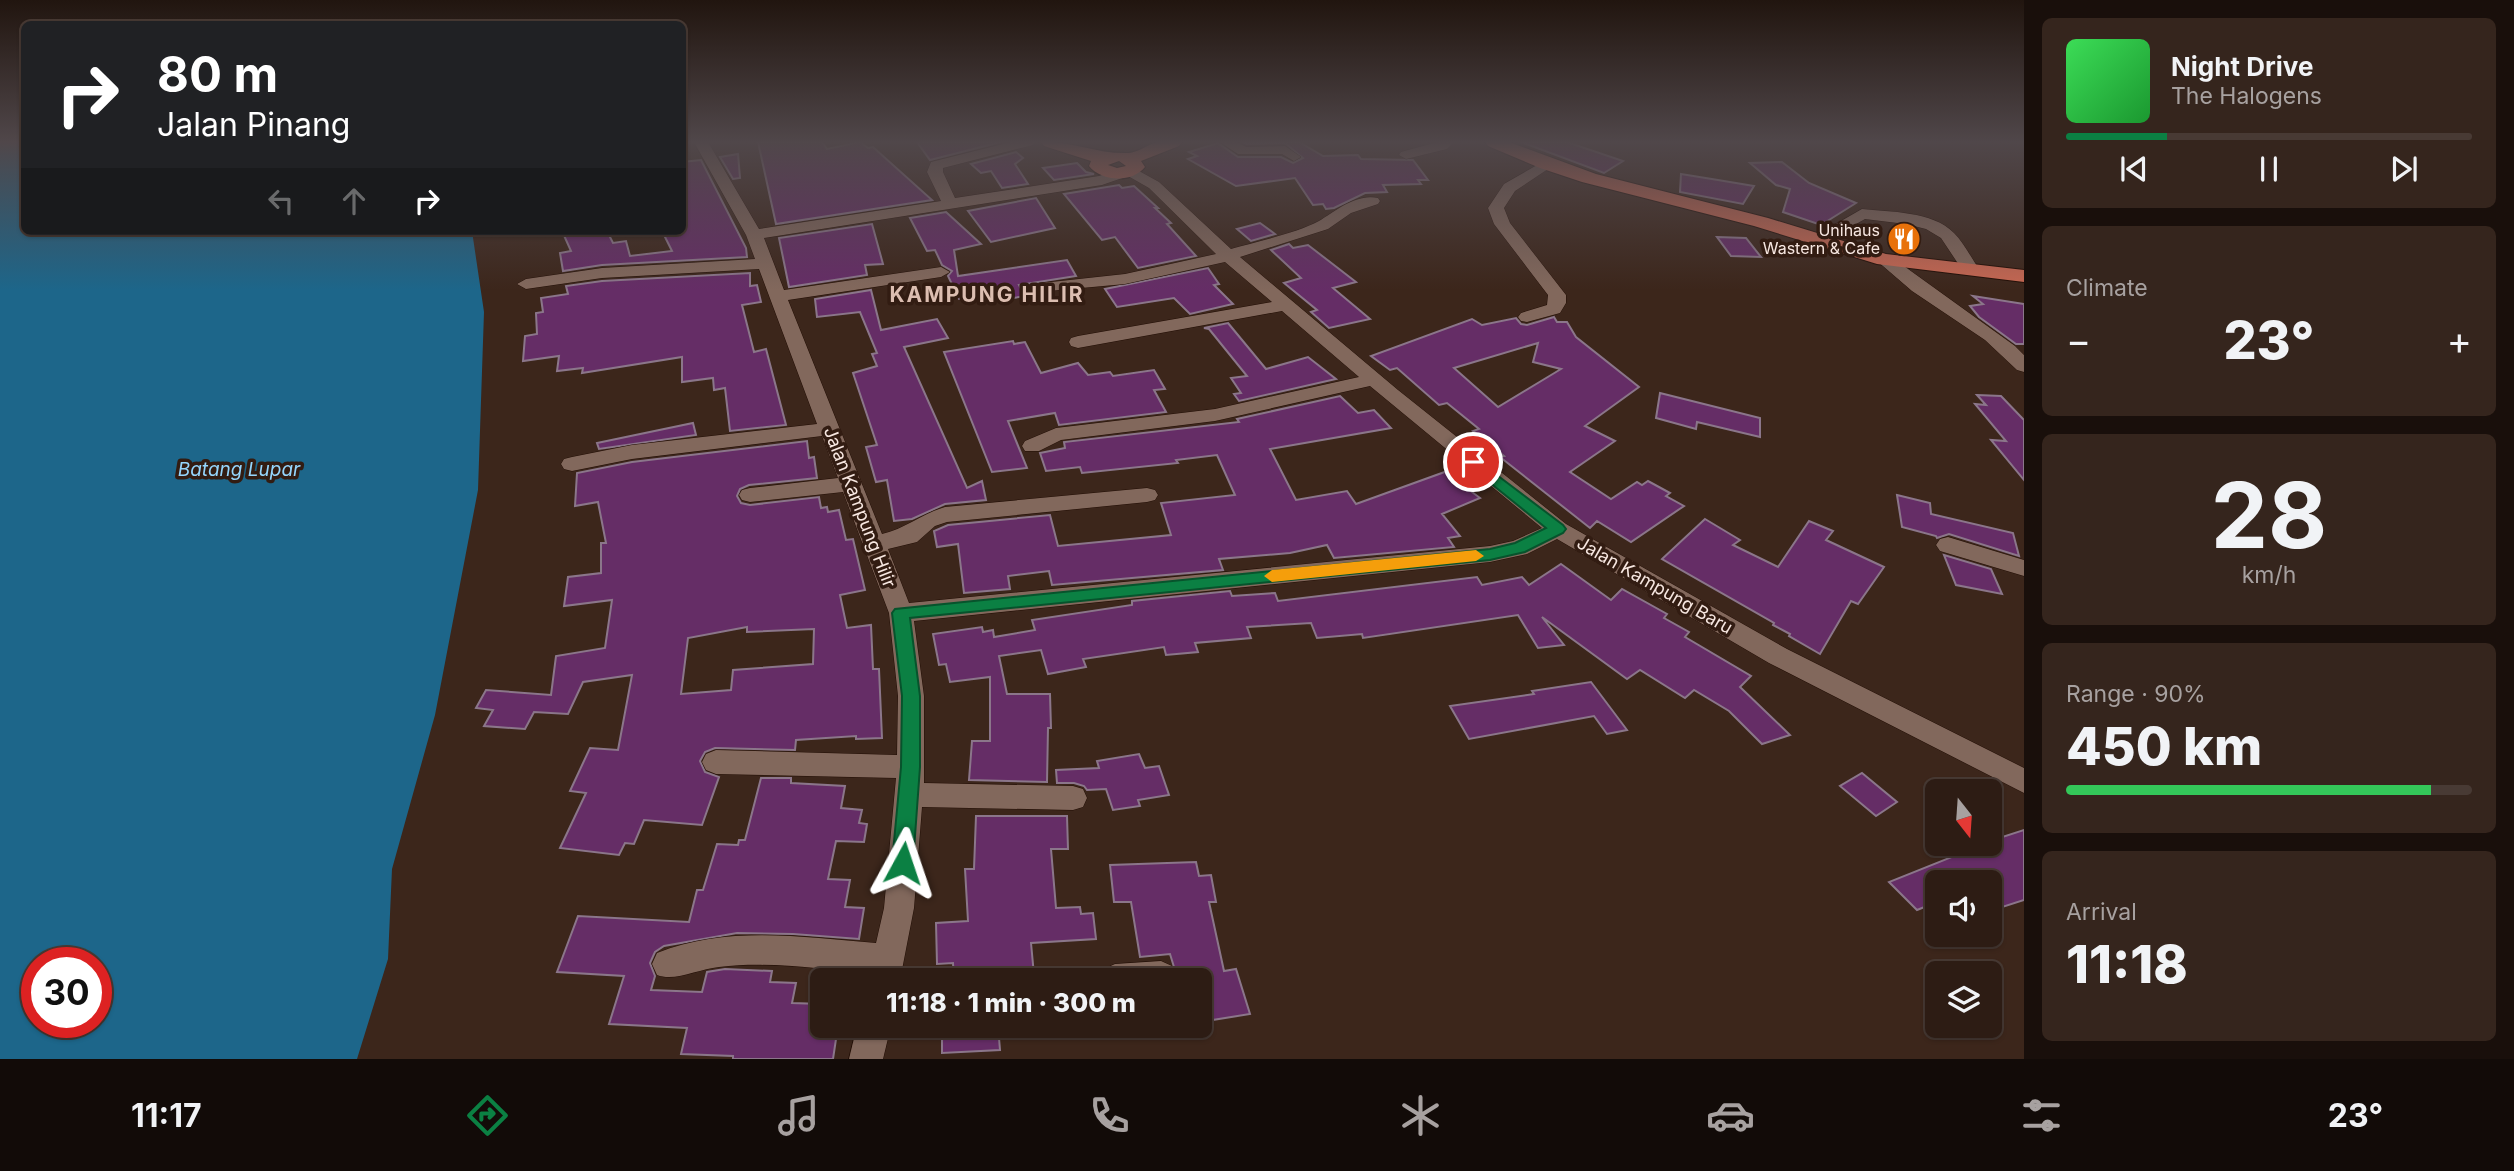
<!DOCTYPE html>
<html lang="en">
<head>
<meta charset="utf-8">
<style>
  :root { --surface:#2d1c14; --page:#35251d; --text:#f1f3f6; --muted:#a7a1a0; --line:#483a34; --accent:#0b8043 }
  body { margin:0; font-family:Inter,sans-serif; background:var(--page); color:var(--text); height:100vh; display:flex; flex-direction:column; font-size:26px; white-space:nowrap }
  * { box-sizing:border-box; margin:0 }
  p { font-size:23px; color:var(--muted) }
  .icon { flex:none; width:38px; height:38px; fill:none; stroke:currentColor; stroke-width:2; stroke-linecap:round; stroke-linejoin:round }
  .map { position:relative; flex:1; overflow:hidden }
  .drawer { display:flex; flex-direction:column; gap:18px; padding:18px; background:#190f0b; width:490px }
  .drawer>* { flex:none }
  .banner { position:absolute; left:21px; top:21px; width:665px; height:214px; border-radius:10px; box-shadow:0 2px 5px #0004,0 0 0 2px var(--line); background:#202124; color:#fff; overflow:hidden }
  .needle { width:46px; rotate:163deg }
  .fabs { position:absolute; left:1925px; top:779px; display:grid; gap:14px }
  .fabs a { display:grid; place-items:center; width:77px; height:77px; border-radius:10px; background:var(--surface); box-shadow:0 2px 5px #0004,0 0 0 2px var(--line); font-size:35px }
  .speed { position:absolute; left:21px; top:947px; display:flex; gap:14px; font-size:35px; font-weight:700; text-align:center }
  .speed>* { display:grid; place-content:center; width:91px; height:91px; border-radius:50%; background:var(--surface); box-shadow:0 2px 5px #0004,0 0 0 2px var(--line); line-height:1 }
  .speed .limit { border:10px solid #d22; background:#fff; color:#111 }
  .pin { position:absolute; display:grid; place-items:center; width:60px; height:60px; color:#fff; margin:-30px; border:4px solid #fff; border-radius:50%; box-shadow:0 2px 7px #0007 }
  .me { position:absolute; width:77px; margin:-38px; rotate:5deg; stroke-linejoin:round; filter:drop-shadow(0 0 5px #0008) }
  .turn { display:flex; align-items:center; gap:24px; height:147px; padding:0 21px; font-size:32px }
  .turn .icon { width:91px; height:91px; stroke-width:2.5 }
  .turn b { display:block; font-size:49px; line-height:60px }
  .lanes { display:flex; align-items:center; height:66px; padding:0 21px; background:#0003; justify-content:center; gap:35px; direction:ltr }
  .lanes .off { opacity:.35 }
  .big { font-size:52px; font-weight:800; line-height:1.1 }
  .drawer .tile { flex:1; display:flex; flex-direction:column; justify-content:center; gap:10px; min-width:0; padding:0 24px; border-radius:10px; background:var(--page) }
  .drawer .dial { align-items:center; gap:0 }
  .dial b { font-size:91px; line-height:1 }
  .song { display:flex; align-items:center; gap:21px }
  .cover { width:84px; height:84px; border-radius:10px; background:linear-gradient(135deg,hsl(130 70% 55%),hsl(130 70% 35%)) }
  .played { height:7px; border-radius:4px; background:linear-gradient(90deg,var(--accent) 25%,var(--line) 25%) }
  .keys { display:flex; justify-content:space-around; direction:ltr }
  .heat { display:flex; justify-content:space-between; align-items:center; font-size:38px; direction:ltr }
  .charge { height:10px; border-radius:5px; background:linear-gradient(90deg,#34c759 90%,var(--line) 0) }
  .trip { position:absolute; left:810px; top:968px; width:402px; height:70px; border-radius:10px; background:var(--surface); box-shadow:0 2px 5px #0004,0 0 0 2px var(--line); font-weight:800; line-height:70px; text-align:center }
  .tab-bar { display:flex; height:112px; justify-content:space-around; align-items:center; background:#120b08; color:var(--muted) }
  .tab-bar .icon { width:49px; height:49px }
  .tab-bar .active { color:var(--accent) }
  .tab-bar b { font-size:32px; color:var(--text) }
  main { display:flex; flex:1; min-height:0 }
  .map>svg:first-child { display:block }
  .water { fill:#1d668a; fill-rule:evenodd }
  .building { fill:#652d66; stroke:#8b768a; stroke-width:2; fill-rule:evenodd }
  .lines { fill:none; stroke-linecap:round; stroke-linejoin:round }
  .minor-casing { stroke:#220e05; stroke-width:1 }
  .major-casing { stroke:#220e05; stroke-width:2 }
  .minor { fill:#82685c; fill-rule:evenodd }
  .major { fill:#c66752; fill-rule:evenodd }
  .route { fill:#0b8043; stroke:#07532c; stroke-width:2 }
  .slow { fill:#f59e0b }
  .labels { text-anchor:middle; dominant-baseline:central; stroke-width:7; stroke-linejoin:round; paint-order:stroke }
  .far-poi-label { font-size:16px; fill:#f7e7e1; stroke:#321c12; text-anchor:end }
  .street-label { font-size:18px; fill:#f7e7e1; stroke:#321c12 }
  .water-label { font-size:19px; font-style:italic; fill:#95d6fd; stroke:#321c12 }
  .far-district-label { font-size:21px; font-weight:bold; letter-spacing:2px; fill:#dcbeb1; stroke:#321c12 }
</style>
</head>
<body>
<main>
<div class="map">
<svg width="2024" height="1059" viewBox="0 0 2024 1059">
  <rect width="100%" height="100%" fill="#3c261b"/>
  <!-- water -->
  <path class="water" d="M0 142H24V231H472L484 312 478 490 435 715 392 869 388 959 357 1059H0ZM37 962H96V1022H37Z"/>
  <!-- building -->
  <g class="building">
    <polygon points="758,142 822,142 827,149 860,142 868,148 873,147 932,200 776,224"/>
    <polygon points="917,142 1001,142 930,160"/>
    <polygon points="1242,142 1299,142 1323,156 1358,155 1361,159 1413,160 1428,180 1418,180 1421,184 1383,185 1387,192 1365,193 1334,208 1326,209 1323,204 1313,205 1295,178 1236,186 1188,159 1197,156 1189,152 1218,143 1238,157 1281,157 1293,163 1303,158 1285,143 1247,144"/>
    <polygon points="1521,142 1567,142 1623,161 1604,173"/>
    <polygon points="1016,152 1023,158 1015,164 1028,184 1002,188 991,171 981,173 971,164"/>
    <polygon points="738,154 740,178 733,179 720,157"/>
    <polygon points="701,160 746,248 747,257 602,265 563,271 560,253 571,251 562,231 607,231 613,243 626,241 630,256 672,251 662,231 682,231 682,162"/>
    <polygon points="1782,162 1809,183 1856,203 1821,225 1783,212 1790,189 1776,185 1750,163"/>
    <polygon points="1077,163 1086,172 1094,174 1054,180 1043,168"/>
    <polygon points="1681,174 1718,180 1754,186 1743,204 1680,192"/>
    <polygon points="1119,185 1122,188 1134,186 1158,208 1155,208 1171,223 1167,224 1196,256 1138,268 1115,237 1102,240 1064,194"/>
    <polygon points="1036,198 1055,228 991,242 968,211"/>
    <polygon points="946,212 981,244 954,250 958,276 1067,260 1076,276 1019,285 1025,296 1002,300 998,293 959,299 948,276 952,271 942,265 935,250 927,251 910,218"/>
    <polygon points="1260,223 1275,234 1251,241 1237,229"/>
    <polygon points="872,224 883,264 865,265 867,275 789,287 779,238"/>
    <polygon points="1717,237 1746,238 1761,257 1731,256"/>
    <polygon points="1289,244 1293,248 1308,245 1356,282 1333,288 1370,319 1329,328 1311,312 1317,310 1284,283 1301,278 1271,250"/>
    <polygon points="1208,268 1219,284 1214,285 1233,304 1190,314 1174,298 1117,307 1105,289"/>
    <polygon points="750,273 750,286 757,285 761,302 742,305 754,352 766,349 786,425 730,431 725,388 714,390 713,378 682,382 682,357 582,373 583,368 557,371 559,356 523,361 525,336 537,334 536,313 543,312 541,298 568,294 566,286 602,281"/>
    <polygon points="871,290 881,330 937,319 948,338 904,347 967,488 982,481 986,500 945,504 912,519 894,521 887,480 876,482 866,447 877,445 853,373 877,366 872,354 877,353 860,312 817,317 815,299"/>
    <polygon points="1973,296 2024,304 2024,344 2016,344 1979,317 1970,306 1983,304"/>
    <path d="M1554 317 1557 322H1567L1576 337 1639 387 1585 426 1615 441 1570 472 1611 499 1637 482 1642 485 1648 481 1670 493 1666 496 1684 506 1631 542 1597 521 1590 528 1500 457 1504 456 1473 431 1479 429 1447 403 1439 405 1397 368 1390 370 1371 356 1472 319 1482 325 1516 318 1521 324 1527 325ZM1538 343 1533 362 1561 369 1498 407 1454 368Z"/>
    <polygon points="1228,323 1266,369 1308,357 1336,379 1239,401 1234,394 1241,393 1231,378 1247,376 1209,329 1204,328"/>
    <polygon points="1013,341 1014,344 1025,342 1041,373 1078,363 1088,375 1110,372 1113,376 1154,370 1165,389 1154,390 1166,412 1059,425 1055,413 1008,421 1027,468 992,472 944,352"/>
    <polygon points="1660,393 1760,418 1760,437 1697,422 1696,429 1656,418"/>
    <polygon points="1977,395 2001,396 2024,420 2024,480 1991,440 2006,441 1975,404 1986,405"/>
    <polygon points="1340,396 1358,413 1374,410 1391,428 1270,449 1296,500 1347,491 1356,504 1453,469 1478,489 1472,492 1480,498 1442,514 1460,536 1448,538 1454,547 1334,558 1327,545 1290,553 1219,559 1223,570 1052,585 1049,571 1008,576 1010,589 964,593 958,544 937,547 934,531 948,525 1050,515 1058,546 1171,535 1161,503 1235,495 1217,455 1176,460 1178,463 1082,473 1080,467 1046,471 1040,453 1065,448 1064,442 1239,422 1237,419"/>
    <polygon points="693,423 696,435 599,449 597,443"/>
    <path d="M807 441 809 458 814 457 817 478 749 485 740 489 737 496 741 503 750 505 819 497 821 508 827 507 828 512 839 510 846 540 853 539 865 590 840 595 847 628 871 625 873 669H879L882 738 856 739V736L796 740 795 750 715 748 705 752 700 761 705 772 719 777 702 825 644 820 634 844 625 843 619 855 560 848 586 793 570 791 590 748 618 750 632 675 583 682 568 714 534 712 525 729 484 726 493 710 476 708 486 690 551 695 556 656 605 648 612 600 564 606 568 577 601 573V543H606L598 502 575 506 577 473 632 462ZM747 627V632L814 629 813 664 733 670 731 690 681 694 688 638Z"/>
    <polygon points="1897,495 1930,503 1931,514 2013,533 2019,556 1949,534 1937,538 1936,536 1902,527"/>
    <polygon points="1705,519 1740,540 1733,545 1778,567 1809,521 1833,531 1826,540 1884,567 1858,604 1851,601 1820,654 1789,636 1790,634 1773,625 1774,623 1662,559"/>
    <polygon points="1944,555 1991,569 2002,594 1956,585"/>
    <polygon points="1561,564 1611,600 1622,589 1667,614 1664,618 1689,632 1685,637 1751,676 1740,687 1790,735 1762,744 1729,711 1694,690 1685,698 1640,670 1627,679 1542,617 1564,645 1538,648 1518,615 1363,638 1362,634 1317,638 1311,623 1247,627 1251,638 1195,643 1198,652 1166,655 1164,647 1083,659 1086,667 1048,674 1041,650 999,656 1007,694 1050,694 1051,728 1048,728 1047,782 969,780 972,741 990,741 990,677 950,682 946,664 939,665 933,634 982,627 983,632 993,630 994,637 1035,630 1032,620 1132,605 1132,601 1230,591 1232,596 1275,593 1278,601 1477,577 1482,585 1522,577 1529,585"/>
    <polygon points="1591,682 1627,730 1607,734 1594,716 1469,739 1450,706 1534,694 1532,691"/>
    <polygon points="1139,754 1145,768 1159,766 1169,795 1138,800 1140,806 1113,810 1106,789 1087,790 1084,786 1074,783 1057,783 1056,770 1099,768 1097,761"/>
    <polygon points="1862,773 1897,802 1876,816 1840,786"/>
    <polygon points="761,778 791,778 791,783 845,786 841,808 862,810 859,823 867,824 864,842 836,841 828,879 850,880 845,907 864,908 859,939 793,934 737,933 664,946 655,952 650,963 655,976 651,990 702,992 707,972 725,969 772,971 770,982 796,983 792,1003 822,1004 822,1026 838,1026 833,1059 733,1059 733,1056 681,1054 687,1028 609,1024 624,976 557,972 578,916 689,922 697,890 703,890 717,844 738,845 739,840 745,840"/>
    <polygon points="976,816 1067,816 1068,849 1051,849 1056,908 1080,907 1081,914 1093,913 1096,939 1031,943 1034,975 954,980 953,963 937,964 936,923 968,921 965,869 974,869"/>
    <polygon points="2024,830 2024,900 1990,911 1990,882 1937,882 1937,902 1917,910 1889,882 1952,857 1949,854 1981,844 1990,844 1990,841"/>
    <polygon points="1196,862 1199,876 1211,875 1216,902 1209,902 1224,971 1236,969 1250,1014 1200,1022 1200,980 1178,980 1170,954 1140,957 1131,902 1114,902 1110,865"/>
    <polygon points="942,1026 998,1026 1000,1050 942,1053"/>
  </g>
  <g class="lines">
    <defs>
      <g id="minor">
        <path d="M694 142H708L759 229 941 201 927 172 931 162 1011 142H1035L1033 145 943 168V172L955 198 1099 176 1130 166 1159 182 1231 249C1255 242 1297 233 1319 221 1335 211 1357 193 1378 198L1380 201 1378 204 1351 213 1328 229 1240 257 1398 390 1566 524 1787 649 2024 768V793L1769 663 1557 539 1527 554 1490 562 914 621 924 696V783L1073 786 1083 789 1087 798 1083 807 1073 810 922 807 914 908 900 980H868L869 973C819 969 769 961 719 967 698 969 675 982 657 975L652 964 657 953C727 925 802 937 876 943L884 908 896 778 716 774 706 770 702 762 706 754 716 750 897 755 898 696 889 613 843 492 750 502 742 500 739 495 742 490 750 488 838 478 822 436 632 459 572 471 564 469 561 464 564 459 572 457 632 445 817 424 759 269 602 278 526 289 517 284 526 279 602 268 755 259 746 235ZM1128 176 1149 188 1216 254 1125 274 1033 284 1024 289 1027 293 1125 284 1225 262 1272 302 1078 336 1071 338 1069 342 1071 346 1078 348 1282 311 1359 377 1215 409 1056 428 1025 441 1022 446 1025 451H1039L1061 440 1215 421 1370 386 1542 528 1513 541 1490 546 909 603 888 549 917 542 935 526 947 522 1147 502 1155 500 1158 495 1155 490 1147 488 945 507C921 514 905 529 882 534L788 300 941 277 950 272 941 267 784 290 764 238 1102 185Z"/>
        <polygon points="1220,142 1237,142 1246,147 1285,146 1301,157 1294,161 1282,154 1238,154"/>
        <polygon points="1438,142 1454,142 1447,149 1406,159 1399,155 1401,152"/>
        <polygon points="1546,160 1553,164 1551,167 1515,191 1504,208 1510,223 1566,295 1566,303 1560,313 1527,322 1521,321 1518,317 1521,313 1547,305 1548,295 1494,224 1488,208 1504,184"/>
        <path d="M1862 209C1889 212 1933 211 1954 233 1964 243 1971 258 1980 270L1977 274H1965L1941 238 1926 229 1906 224 1865 219 1824 242 1818 244 1810 239Z"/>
        <polygon points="1884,255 1890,256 2015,346 2024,355 2024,372 2017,370 1985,340 1912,291 1876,260"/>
        <polygon points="1948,537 2024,560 2024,576 1940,551 1936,545 1940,539"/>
        <polygon points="1161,961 1172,966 1176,980 1099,980 1104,969 1115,964"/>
        <polygon points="857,1026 891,1026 883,1059 849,1059"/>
      </g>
      <g id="major">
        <path d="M1041 142C1073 141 1097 154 1128 153 1136 153 1146 146 1154 143 1163 141 1173 142 1182 142L1179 146 1141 161 1145 167C1132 183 1102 182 1089 166L1091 161 1044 146ZM1119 161 1126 166 1117 168 1108 165Z"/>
        <polygon points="1485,142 1509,142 1596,174 1768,218 1886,254 2024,270 2024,282 1877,264 1754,226 1582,182 1540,168 1488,146"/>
      </g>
    </defs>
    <!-- minor casing -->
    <use href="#minor" class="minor-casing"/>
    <!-- major casing -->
    <use href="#major" class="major-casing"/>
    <!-- minor -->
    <use href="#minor" class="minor"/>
    <!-- major -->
    <use href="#major" class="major"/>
  </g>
  <!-- sky -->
  <linearGradient id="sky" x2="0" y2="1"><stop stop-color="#21150f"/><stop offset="0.49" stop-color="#50474a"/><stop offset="1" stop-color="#50474a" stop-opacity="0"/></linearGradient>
  <rect width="2024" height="290" fill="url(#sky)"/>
  <!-- route -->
  <polygon class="route" points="1473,457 1563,525 1566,529 1563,533 1525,552 1490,560 910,618 920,696 920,767 913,863 910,870 903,872 895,870 892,863 901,767 902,696 892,613 895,609 1490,549 1515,543 1546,528 1468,465 1466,462"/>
  <!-- slow -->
  <polygon class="slow" points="1476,550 1484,556 1476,561 1272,582 1264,576 1272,570"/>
  <!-- icons -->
  <defs>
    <symbol id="restaurant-disc" viewBox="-11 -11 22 22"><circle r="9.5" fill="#e8710a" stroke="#321c12"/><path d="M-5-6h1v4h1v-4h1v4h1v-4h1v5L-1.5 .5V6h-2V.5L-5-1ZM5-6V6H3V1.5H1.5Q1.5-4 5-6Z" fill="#fff"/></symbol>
  </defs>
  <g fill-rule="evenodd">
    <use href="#restaurant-disc" x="1885" y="220" width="38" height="38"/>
  </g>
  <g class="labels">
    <!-- far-poi labels -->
    <g class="far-poi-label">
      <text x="1880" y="230">Unihaus<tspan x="1880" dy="18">Wastern &amp; Cafe</tspan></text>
    </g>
    <!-- street labels -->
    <g class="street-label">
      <text transform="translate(860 507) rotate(69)">Jalan Kampung Hilir</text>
      <text transform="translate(1655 585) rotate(30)">Jalan Kampung Baru</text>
    </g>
    <!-- water labels -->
    <g class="water-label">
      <text x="239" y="469">Batang Lupar</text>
    </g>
    <!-- far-district labels -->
    <g class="far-district-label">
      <text x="987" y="294">KAMPUNG HILIR</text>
    </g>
  </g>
</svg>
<div class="fabs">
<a><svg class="needle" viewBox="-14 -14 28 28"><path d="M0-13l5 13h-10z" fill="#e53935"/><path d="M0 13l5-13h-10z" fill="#a7a1a0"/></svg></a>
<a><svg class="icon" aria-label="sound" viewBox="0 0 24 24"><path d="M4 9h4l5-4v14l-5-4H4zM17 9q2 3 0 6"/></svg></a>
<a><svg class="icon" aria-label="layers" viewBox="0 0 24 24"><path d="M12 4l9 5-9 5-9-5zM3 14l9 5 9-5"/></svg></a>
</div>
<div class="speed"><div class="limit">30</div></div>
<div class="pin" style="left:1473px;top:462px;background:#d93025"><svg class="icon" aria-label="arrive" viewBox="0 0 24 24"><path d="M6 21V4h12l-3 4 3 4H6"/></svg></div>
<svg class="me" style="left:903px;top:863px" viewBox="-20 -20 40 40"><path d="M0-17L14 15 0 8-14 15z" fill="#0b8043" stroke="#fff" stroke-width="4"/></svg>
<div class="trip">11:18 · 1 min · 300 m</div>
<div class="banner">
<div class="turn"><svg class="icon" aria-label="right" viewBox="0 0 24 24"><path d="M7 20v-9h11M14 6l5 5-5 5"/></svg><div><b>80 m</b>Jalan Pinang</div></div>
<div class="lanes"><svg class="icon off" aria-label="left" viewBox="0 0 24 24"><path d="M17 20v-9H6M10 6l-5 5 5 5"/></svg><svg class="icon off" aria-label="ahead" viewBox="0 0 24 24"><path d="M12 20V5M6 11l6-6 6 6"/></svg><svg class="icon" aria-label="right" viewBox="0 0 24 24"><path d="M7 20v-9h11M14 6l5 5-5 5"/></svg></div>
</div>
</div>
<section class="drawer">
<div class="tile">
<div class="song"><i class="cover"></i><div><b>Night Drive</b><p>The Halogens</p></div></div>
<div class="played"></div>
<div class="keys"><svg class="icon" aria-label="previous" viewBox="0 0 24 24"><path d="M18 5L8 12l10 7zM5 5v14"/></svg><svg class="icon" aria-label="pause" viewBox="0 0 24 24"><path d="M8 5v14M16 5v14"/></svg><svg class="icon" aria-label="next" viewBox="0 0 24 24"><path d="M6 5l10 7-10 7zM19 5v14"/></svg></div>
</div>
<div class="tile"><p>Climate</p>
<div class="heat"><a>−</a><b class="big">23°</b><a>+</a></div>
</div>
<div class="tile dial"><b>28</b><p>km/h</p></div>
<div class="tile"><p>Range · 90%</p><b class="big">450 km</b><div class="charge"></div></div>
<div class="tile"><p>Arrival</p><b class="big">11:18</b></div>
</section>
</main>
<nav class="tab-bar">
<b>11:17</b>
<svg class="icon active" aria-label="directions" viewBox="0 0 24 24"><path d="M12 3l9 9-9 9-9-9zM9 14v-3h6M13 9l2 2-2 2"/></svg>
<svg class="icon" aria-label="music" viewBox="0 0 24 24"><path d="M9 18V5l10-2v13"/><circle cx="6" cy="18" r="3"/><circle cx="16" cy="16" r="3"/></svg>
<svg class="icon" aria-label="phone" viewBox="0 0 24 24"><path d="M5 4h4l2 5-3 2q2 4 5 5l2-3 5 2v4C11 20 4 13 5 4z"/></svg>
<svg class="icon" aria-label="climate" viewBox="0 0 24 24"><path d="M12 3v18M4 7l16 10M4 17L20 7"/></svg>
<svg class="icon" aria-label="car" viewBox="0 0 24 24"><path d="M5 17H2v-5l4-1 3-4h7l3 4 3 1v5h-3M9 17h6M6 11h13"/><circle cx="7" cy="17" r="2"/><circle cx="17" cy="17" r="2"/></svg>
<svg class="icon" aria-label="filters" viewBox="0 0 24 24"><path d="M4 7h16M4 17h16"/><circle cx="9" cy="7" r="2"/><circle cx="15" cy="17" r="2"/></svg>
<b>23°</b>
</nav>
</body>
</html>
